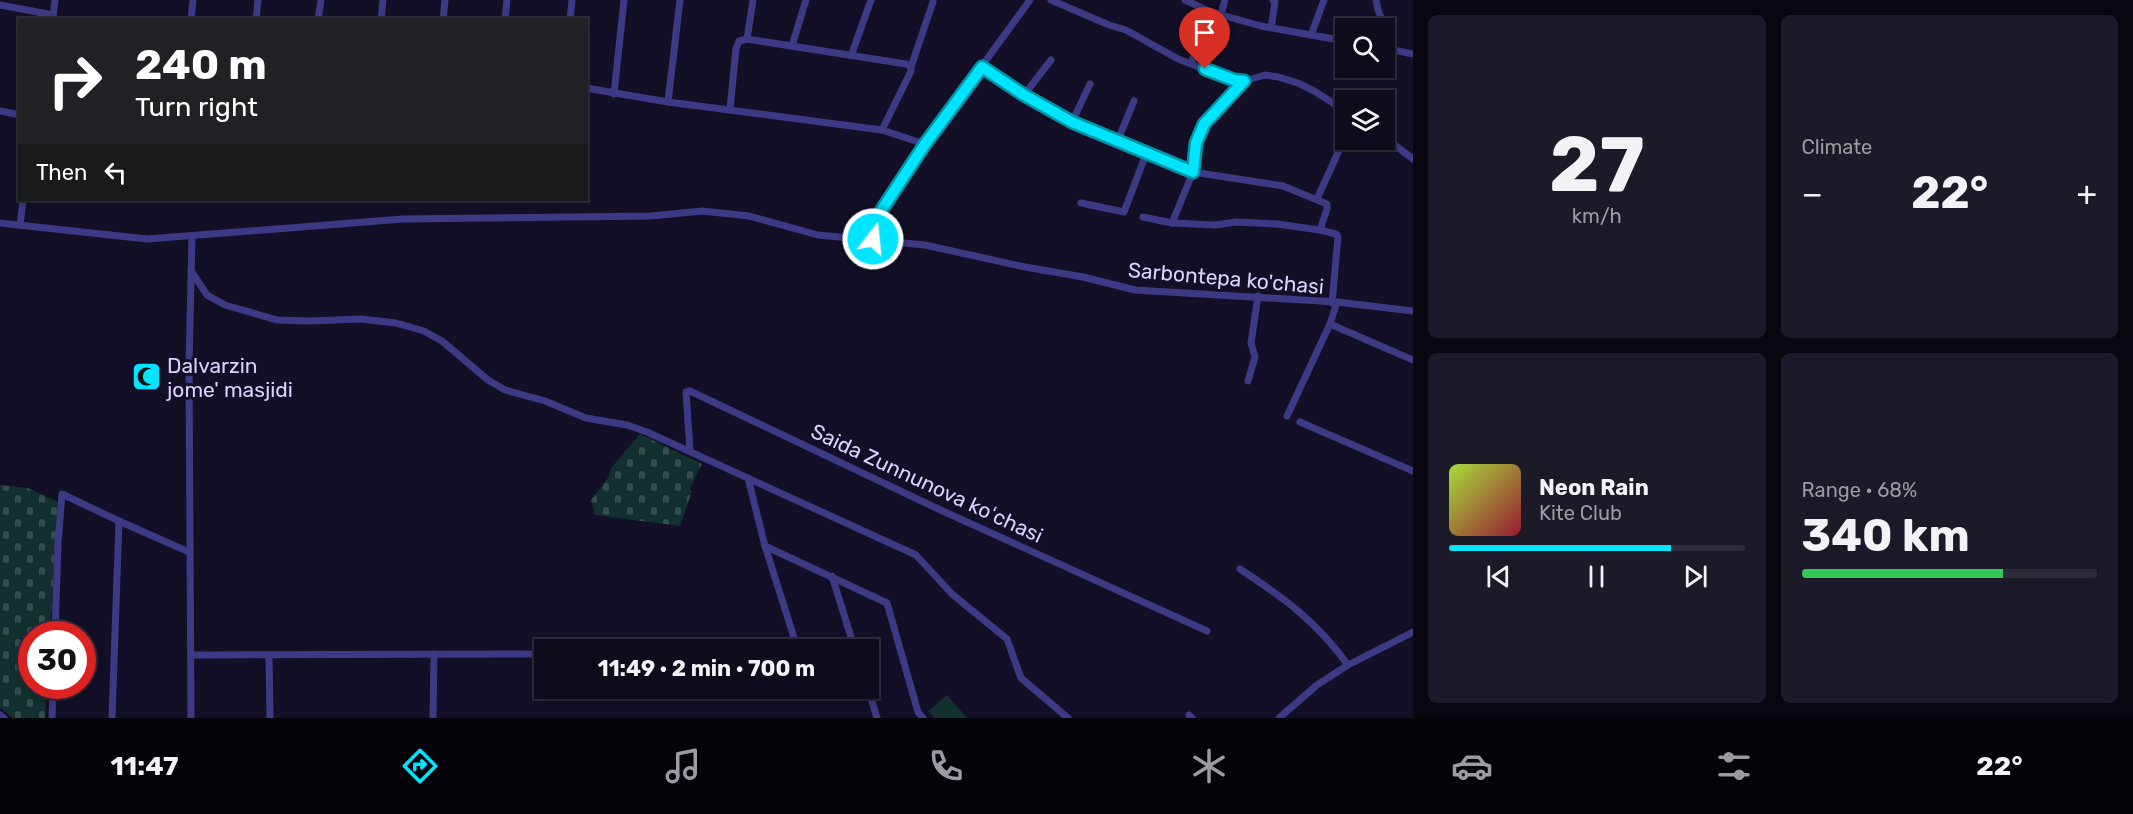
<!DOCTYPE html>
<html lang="en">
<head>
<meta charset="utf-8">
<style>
  :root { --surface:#0e0b1c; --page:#1c1929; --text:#f1f3f6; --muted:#9b9ba3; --line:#2e2b3b; --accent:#00e5ff }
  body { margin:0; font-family:Rubik,sans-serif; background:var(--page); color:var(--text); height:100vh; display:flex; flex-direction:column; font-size:22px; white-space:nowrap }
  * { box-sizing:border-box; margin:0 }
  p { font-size:20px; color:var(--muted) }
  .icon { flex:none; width:33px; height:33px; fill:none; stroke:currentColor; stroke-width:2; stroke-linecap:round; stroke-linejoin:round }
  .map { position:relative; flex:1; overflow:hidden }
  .sheet { display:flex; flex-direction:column; gap:15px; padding:15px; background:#08060f; width:720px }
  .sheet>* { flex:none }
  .guide { position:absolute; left:18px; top:18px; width:570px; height:183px; border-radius:0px; box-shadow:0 3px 9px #0003,0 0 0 2px var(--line); background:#202124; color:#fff; overflow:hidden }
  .buttons { position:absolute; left:1335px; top:18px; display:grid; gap:12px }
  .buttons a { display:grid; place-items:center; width:60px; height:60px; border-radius:0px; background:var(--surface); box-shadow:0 3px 9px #0003,0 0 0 2px var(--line); font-size:30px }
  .speed { position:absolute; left:18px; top:621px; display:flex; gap:12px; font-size:30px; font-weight:700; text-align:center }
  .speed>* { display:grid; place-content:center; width:78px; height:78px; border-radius:50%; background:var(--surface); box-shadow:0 3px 9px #0003,0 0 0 2px var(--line); line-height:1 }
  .speed .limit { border:9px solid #d22; background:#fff; color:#111 }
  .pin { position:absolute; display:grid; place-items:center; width:51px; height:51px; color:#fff; margin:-62px -26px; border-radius:50% 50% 50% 0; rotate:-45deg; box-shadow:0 0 6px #0007 }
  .pin .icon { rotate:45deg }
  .me { position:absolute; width:66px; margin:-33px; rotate:16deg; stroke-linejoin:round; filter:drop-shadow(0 0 4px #0008) }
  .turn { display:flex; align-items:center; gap:21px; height:126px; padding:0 18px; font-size:27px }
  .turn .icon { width:78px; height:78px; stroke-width:2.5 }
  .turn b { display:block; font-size:42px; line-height:51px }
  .then { display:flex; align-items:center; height:57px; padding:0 18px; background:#0003; gap:12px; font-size:22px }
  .big { font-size:45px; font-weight:700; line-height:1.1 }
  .sheet .card { flex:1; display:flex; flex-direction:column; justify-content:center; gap:9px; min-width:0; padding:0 21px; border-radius:9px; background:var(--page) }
  .sheet .dial { align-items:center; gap:0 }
  .dial b { font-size:78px; line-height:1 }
  .song { display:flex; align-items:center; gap:18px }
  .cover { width:72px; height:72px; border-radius:9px; background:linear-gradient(135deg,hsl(80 70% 55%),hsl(350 70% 35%)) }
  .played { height:6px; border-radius:3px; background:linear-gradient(90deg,var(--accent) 75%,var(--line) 75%) }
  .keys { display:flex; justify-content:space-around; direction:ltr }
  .heat { display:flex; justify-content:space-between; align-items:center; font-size:33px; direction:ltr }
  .charge { height:9px; border-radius:4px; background:linear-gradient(90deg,#34c759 68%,var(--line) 0) }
  .sheet .tiles { flex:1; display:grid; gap:15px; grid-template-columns:repeat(2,1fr) }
  .trip { position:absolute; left:534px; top:639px; width:345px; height:60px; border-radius:0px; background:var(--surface); box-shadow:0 3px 9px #0003,0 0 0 2px var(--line); font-weight:700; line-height:60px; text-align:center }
  .menu { display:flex; height:96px; justify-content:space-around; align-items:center; background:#06040b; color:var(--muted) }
  .menu .icon { width:42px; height:42px }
  .menu .on { color:var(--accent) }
  .menu b { font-size:27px; color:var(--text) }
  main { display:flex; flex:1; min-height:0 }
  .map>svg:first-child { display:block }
  .cemetery { fill:url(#cemetery-stones) }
  .garden { fill:#12302f }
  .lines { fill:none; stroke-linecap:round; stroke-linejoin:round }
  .minor { stroke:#3d3a85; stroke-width:7 }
  .route-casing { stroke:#0095a6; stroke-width:15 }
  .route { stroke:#00e5ff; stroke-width:10 }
  .labels { text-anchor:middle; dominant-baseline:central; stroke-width:6; stroke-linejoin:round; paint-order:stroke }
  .street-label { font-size:21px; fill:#d9d4ff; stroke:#130f26 }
  .poi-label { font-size:21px; fill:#d9d4ff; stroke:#130f26; text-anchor:start }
</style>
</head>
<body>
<main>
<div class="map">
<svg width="1413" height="718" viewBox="0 0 1413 718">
  <defs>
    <pattern id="cemetery-stones" width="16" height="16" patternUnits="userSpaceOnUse" patternTransform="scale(1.5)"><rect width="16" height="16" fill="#12302f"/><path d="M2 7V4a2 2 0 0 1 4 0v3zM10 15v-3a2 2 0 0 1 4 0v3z" fill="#344d4e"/></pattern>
  </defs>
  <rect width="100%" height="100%" fill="#130f26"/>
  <!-- cemetery -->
  <g class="cemetery">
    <polygon points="640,434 702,464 690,489 692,491 680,526 595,515 591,500 608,478 611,468"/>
    <polygon points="0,485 28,488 58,502 50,634 32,634 32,686 47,686 45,718 13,718 0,708"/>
  </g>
  <!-- garden -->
  <polygon class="garden" points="947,695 967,718 934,718 928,711"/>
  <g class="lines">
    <!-- minor -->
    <g class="minor">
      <polyline points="1051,0 1109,25 1126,30 1178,59 1234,80 1244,81 1265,75 1278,77 1298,83 1314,91 1346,111"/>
      <polyline points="1185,0 1211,12 1191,63"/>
      <polyline points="1376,0 1378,10 1394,50"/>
      <polyline points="0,5 53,15"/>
      <polyline points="1211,12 1261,26 1311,35 1324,0"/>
      <polyline points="1221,14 1225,0"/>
      <polyline points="53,17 55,0"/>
      <polyline points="191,20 193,0"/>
      <polyline points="256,20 258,0"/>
      <polyline points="318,20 321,0"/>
      <polyline points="381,20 383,0"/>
      <polyline points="443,20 445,0"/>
      <polyline points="505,20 507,0"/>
      <polyline points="570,20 572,0"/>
      <polyline points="1271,28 1275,2 1273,0"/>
      <polyline points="1311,35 1346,41"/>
      <polyline points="747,39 753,0"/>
      <polyline points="792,46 806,0"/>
      <polyline points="1384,48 1413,54"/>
      <polyline points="851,56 871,0"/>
      <polyline points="911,67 933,2"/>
      <polyline points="982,67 1052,111 1146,154 1193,172 1283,186 1327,204 1327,209 1320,230"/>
      <polyline points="586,88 668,102 882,130 925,144"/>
      <polyline points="614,94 624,0"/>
      <polyline points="1024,95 1051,60"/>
      <polyline points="668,102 680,0"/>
      <polyline points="730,109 736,49 739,41 747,39 906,64 911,67 911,71 882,130"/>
      <polyline points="0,111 20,115"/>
      <polyline points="1072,122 1090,84"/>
      <polyline points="1384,137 1413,159"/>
      <polyline points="1117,142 1134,101"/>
      <polyline points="1317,199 1346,135"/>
      <polyline points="1081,203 1124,212 1146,154"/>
      <polyline points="1143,217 1172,223 1215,225 1236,222 1277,224 1320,230 1336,234 1338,237 1332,303"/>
      <polyline points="0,223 147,239 403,219 651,216 702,211 749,216 818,235 925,245 1025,267 1083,277 1135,290 1337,302 1413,311"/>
      <polyline points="1172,223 1193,172 1196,143 1204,124 1244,81"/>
      <polyline points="20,225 23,200"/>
      <polyline points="873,239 877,217 925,144 1030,0"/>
      <polyline points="191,271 207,295 225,305 277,320 309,321 361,319 396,323 424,331 442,341 488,380 505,390 545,401 586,418 627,425 647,432 916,555 952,594 1007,639 1021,678 1068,718"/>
      <polyline points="1330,324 1413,360"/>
      <polyline points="1248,381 1255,357 1251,343 1258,296"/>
      <polyline points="1287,416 1330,324 1337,302"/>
      <polyline points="1300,422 1413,471"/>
      <polyline points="690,451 686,392 690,391 934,507 1207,631"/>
      <polyline points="748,478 765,546 798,650"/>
      <polyline points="765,546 887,603 918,712 923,718"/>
      <path d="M1240 569C1284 598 1317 622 1348 665"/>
      <polyline points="832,576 855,650"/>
      <polyline points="55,634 58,543 62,494 119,521 189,552"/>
      <polyline points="192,655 544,654"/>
      <polyline points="269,655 270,718"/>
      <polyline points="782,688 797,692 807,688"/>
      <polyline points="868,688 877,718"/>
      <polyline points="0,715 4,718"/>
      <polyline points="1189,715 1192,718"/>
      <polyline points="52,718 53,686"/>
      <polyline points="112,718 119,521"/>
      <polyline points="191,718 189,366 192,236"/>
      <polyline points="433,718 434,654"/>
      <polyline points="1279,718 1317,685 1348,665 1413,632"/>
    </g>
  </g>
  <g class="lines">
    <defs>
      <polyline id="route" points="873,239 877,217 925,144 982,67 1024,95 1072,122 1193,172 1196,143 1204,124 1244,81 1234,80 1205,69"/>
    </defs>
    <!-- route casing -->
    <use href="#route" class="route-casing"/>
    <!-- route -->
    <use href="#route" class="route"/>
  </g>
  <!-- icons -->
  <defs>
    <symbol id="mosque-square" viewBox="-11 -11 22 22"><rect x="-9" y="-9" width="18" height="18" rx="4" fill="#00e5ff" stroke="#130f26"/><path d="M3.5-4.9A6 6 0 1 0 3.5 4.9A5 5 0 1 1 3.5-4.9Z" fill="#111"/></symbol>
  </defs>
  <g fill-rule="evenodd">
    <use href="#mosque-square" x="130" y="360" width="33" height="33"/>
  </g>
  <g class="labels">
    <!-- street labels -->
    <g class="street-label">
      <text transform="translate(1226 278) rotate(5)">Sarbontepa ko'chasi</text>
      <text transform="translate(927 483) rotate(25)">Saida Zunnunova koʻchasi</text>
    </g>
    <!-- poi labels -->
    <g class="poi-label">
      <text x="167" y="365">Dalvarzin<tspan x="167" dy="24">jome' masjidi</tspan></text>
    </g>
  </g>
</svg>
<div class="buttons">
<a><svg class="icon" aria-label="search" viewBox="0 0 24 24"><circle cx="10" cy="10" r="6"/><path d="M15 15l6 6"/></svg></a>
<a><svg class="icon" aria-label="layers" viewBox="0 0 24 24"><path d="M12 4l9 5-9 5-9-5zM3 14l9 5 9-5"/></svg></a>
</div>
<div class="speed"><div class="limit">30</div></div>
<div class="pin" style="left:1205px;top:69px;background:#d93025"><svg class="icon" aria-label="arrive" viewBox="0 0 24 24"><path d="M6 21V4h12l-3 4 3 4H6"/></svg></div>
<svg class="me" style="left:873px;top:239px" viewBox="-20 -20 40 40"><circle r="17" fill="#00e5ff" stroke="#fff" stroke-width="3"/><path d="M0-11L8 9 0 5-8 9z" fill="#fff"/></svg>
<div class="trip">11:49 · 2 min · 700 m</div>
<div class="guide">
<div class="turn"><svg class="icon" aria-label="right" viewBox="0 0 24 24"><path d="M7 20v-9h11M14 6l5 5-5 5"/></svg><div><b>240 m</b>Turn right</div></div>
<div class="then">Then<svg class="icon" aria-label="left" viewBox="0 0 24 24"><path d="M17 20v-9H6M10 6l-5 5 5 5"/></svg></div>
</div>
</div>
<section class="sheet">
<div class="tiles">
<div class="card dial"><b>27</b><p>km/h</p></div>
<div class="card"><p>Climate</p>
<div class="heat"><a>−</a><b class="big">22°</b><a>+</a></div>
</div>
<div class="card">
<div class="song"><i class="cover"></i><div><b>Neon Rain</b><p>Kite Club</p></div></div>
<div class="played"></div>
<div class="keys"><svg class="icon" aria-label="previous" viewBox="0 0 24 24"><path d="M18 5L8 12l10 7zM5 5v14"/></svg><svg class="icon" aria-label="pause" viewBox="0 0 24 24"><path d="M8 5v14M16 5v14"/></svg><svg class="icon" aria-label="next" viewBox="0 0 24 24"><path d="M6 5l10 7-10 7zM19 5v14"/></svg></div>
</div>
<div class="card"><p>Range · 68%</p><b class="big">340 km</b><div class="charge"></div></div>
</div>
</section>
</main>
<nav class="menu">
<b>11:47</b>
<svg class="icon on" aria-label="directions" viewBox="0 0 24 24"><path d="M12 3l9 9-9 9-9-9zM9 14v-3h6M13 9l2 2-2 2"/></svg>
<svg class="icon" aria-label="music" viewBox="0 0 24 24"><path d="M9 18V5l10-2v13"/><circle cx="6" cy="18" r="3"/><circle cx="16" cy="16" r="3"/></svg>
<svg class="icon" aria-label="phone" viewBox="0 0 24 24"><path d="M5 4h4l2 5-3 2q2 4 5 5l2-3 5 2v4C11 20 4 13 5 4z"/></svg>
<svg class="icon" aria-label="climate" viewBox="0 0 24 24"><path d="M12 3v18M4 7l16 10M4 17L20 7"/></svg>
<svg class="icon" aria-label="car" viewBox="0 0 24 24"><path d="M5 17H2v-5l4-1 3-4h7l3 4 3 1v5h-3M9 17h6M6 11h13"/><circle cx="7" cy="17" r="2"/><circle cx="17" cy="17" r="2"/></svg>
<svg class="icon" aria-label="filters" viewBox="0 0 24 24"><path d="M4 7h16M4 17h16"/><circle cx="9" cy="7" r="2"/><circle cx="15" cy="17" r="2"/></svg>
<b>22°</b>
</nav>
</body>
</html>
